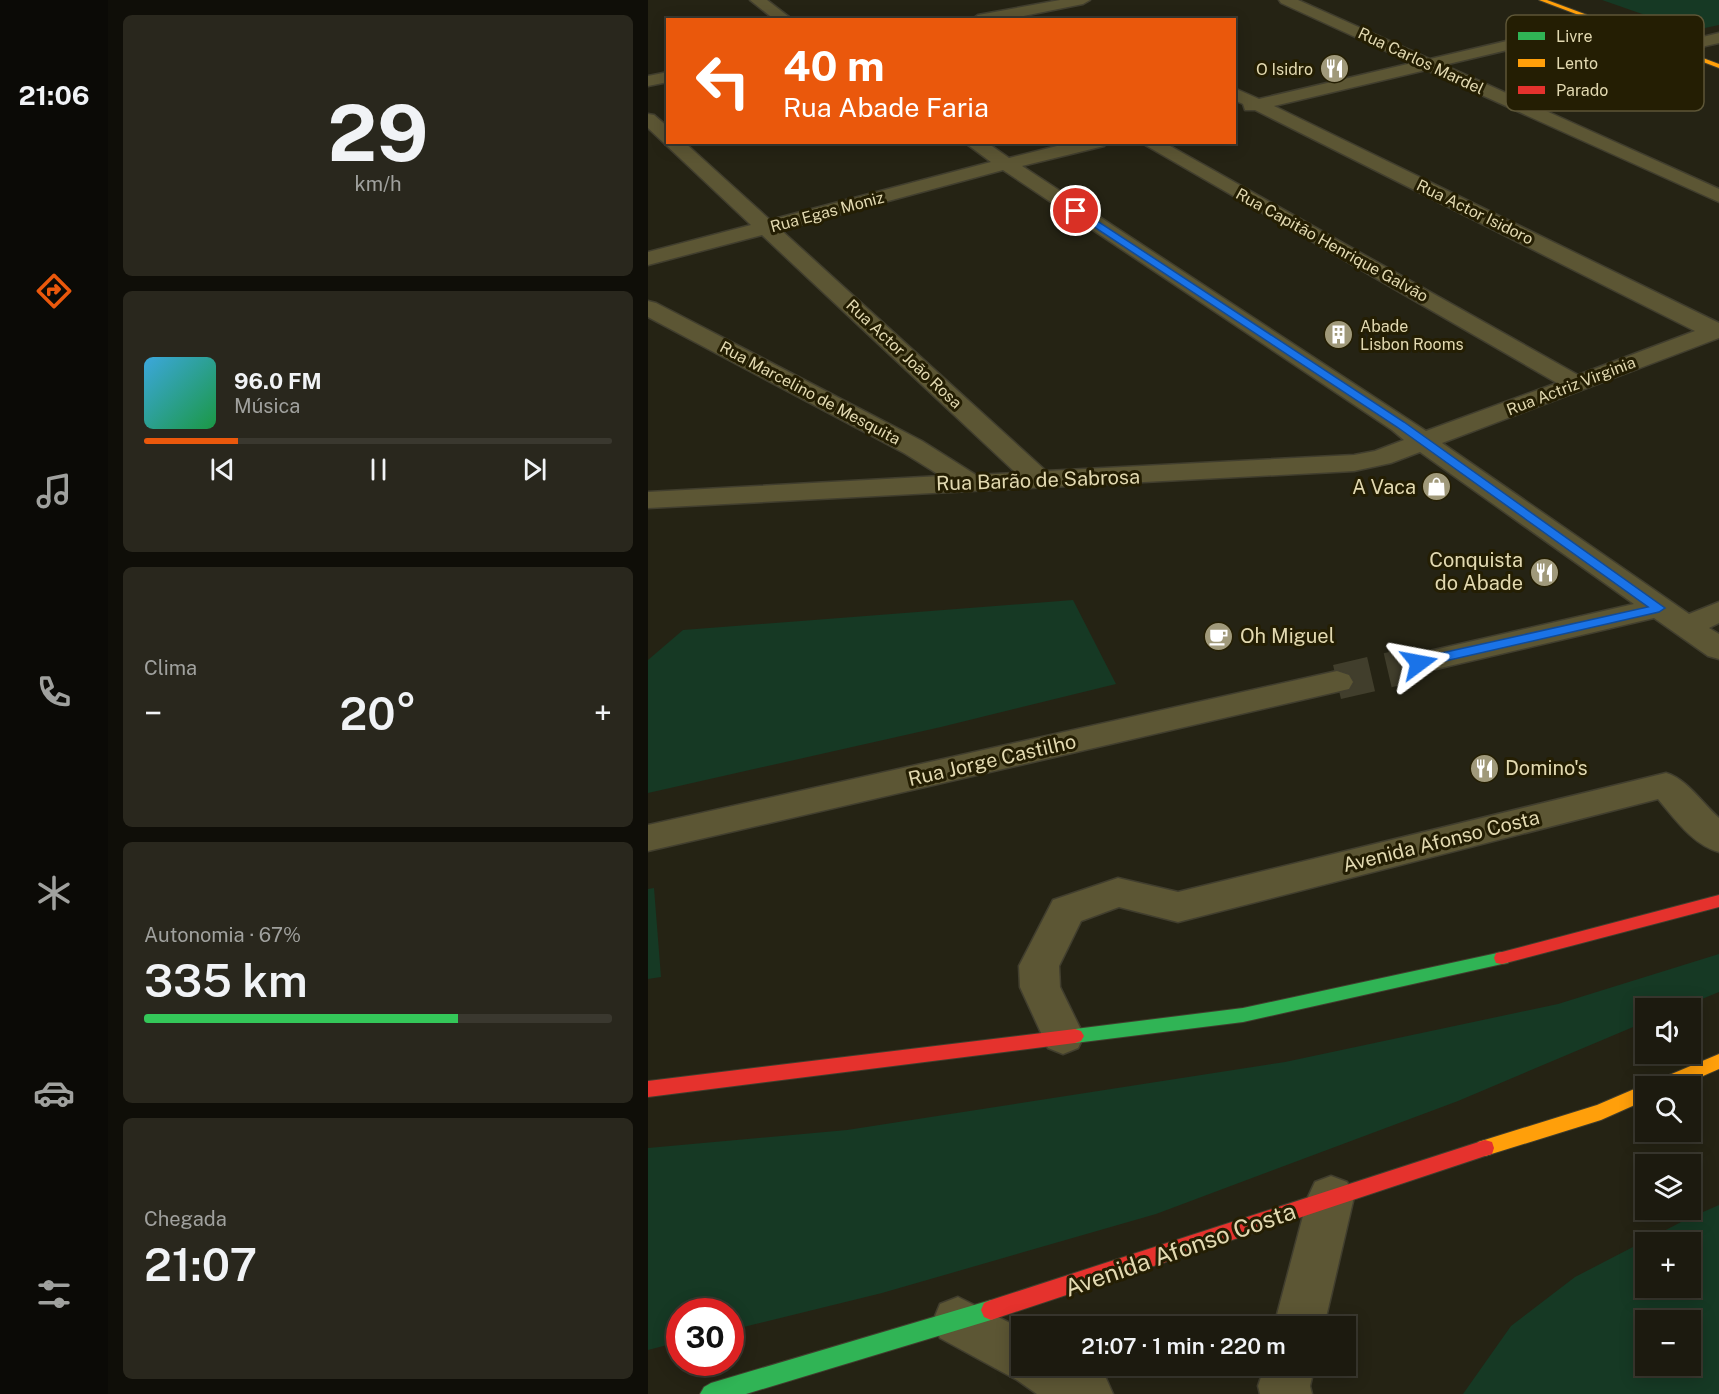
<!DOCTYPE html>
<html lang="pt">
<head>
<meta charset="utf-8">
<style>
  :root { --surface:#1c1a0f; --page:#29271d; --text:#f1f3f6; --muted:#a0a19e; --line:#3a382f; --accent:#ea580c }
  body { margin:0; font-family:"Public Sans",sans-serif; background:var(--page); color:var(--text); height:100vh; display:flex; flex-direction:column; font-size:22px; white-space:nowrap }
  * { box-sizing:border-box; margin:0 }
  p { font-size:20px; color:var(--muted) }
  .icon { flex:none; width:33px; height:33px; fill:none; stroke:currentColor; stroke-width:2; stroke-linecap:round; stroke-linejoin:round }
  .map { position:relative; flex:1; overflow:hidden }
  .side { display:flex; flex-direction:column; gap:15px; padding:15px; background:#0f0e08; width:540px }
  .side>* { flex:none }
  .top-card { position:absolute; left:18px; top:18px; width:570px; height:126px; border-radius:0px; box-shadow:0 3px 15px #0003,0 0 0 2px var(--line); background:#ea580c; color:#fff; overflow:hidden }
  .buttons { position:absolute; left:987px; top:998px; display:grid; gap:12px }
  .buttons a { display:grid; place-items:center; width:66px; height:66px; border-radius:0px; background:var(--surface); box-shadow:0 3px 15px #0003,0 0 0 2px var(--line); font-size:30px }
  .speed { position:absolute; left:18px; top:1298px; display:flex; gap:12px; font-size:30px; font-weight:700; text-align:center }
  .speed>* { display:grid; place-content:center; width:78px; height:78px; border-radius:50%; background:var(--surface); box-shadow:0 3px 15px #0003,0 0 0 2px var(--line); line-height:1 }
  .speed .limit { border:9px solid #d22; background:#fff; color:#111 }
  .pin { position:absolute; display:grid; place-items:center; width:51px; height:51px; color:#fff; margin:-26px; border:3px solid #fff; border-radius:50%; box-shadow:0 2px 6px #0007 }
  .me { position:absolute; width:66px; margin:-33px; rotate:77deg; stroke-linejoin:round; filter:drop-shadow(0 0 4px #0008) }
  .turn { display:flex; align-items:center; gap:21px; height:126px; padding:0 18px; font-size:27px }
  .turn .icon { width:78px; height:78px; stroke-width:2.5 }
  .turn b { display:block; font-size:42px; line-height:51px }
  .big { font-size:45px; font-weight:600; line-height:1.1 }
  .side .widget { flex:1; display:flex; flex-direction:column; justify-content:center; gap:9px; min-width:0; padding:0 21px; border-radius:9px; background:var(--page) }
  .side .dial { align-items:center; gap:0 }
  .dial b { font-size:78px; line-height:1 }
  .song { display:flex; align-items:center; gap:18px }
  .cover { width:72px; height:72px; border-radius:9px; background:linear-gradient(135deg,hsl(200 70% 55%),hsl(140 70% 35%)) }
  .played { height:6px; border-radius:3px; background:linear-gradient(90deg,var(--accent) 20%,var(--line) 20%) }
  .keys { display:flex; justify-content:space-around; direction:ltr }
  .heat { display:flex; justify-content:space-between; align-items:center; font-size:33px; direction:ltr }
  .charge { height:9px; border-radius:4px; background:linear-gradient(90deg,#34c759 67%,var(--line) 0) }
  .trip { position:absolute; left:363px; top:1316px; width:345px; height:60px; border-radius:0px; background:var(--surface); box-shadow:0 3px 15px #0003,0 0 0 2px var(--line); font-weight:600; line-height:60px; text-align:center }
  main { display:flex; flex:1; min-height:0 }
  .tabs { display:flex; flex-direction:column; width:108px; justify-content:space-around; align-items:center; background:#0b0a06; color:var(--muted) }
  .tabs .icon { width:42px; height:42px }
  .tabs .on { color:var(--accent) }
  .tabs b { font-size:27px; color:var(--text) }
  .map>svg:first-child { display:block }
  .green { fill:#163924; fill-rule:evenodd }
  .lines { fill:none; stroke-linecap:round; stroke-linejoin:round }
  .street-tunnel { stroke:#413e2c; stroke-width:35; stroke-dasharray:35 17; stroke-linecap:butt }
  .street-casing { stroke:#413e2e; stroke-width:3 }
  .fast-casing { stroke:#413e2e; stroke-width:2 }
  .slow-casing { stroke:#413e2e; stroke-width:2 }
  .jam-casing { stroke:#413e2e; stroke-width:2 }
  .street { fill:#5c5634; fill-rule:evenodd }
  .fast { fill:#30b455; fill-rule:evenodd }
  .slow { fill:#ff9f0a; fill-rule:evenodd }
  .jam { fill:#e5322d; fill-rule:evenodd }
  .route { fill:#1a73e8; stroke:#114b97; stroke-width:1.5 }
  .labels { text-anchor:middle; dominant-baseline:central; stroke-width:6; stroke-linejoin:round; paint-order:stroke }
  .far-street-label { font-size:16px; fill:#e2d9b1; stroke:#241e03 }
  .far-poi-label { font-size:16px; fill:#e2d9b1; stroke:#241e03; text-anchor:end }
  .street-label { font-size:20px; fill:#e2d9b1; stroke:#241e03 }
  .poi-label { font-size:20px; fill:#e2d9b1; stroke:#241e03; text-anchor:end }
  .near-street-label { font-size:24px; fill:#e2d9b1; stroke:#241e03 }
  .key { fill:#241e03; stroke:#5d5637; stroke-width:1.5 }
  .key-label { font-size:16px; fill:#e2d9b1 }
</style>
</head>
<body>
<main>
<nav class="tabs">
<b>21:06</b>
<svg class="icon on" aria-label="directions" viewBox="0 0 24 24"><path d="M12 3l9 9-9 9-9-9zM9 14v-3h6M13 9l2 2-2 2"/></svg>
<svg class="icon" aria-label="music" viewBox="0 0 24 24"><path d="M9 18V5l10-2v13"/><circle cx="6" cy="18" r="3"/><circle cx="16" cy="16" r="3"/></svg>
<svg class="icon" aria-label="phone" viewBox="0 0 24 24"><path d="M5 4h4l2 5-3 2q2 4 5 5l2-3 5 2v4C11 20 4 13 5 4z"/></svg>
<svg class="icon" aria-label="climate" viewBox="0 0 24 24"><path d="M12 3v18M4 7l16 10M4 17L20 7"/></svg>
<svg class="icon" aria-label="car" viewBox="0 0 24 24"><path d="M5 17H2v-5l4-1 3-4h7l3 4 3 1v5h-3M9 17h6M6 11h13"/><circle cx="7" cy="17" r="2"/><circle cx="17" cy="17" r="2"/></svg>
<svg class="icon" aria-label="filters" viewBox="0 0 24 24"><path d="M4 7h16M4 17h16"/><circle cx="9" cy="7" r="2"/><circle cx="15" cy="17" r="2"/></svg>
</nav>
<section class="side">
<div class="widget dial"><b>29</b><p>km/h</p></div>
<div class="widget">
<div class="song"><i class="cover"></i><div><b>96.0 FM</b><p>Música</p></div></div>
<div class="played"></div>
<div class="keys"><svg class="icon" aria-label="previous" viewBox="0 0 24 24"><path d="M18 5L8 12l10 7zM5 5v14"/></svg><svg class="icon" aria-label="pause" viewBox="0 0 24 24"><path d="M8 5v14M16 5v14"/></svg><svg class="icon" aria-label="next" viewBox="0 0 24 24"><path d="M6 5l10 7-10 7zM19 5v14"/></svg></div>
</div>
<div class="widget"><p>Clima</p>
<div class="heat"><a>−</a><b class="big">20°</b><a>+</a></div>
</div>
<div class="widget"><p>Autonomia · 67%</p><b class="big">335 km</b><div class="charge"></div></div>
<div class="widget"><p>Chegada</p><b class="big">21:07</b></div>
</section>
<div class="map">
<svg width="1071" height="1394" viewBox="0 0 1071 1394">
  <rect width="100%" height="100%" fill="#252314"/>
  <!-- green -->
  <g class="green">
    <polygon points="954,0 1071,0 1071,25 1043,31"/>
    <polygon points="425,600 468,684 293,727 0,793 0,660 35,630"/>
    <polygon points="6,888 13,977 0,979 0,889"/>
    <polygon points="1071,954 1071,992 1032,1008 998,1008 997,1022 810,1101 508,1214 234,1293 83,1330 82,1311 32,1311 31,1342 0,1350 0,1148 199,1130 637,1062 910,1004"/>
    <path d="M1071 1205V1394H815L863 1326 927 1277 1039 1219ZM998 1242H1042V1287H998ZM998 1320H1042V1365H998Z"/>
  </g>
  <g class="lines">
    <!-- street-tunnel -->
    <polyline class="street-tunnel" points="689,682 771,663"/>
    <defs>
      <g id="street">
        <polygon points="102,0 119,0 145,20 127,20"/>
        <polygon points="412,0 442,0 435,4 356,20 323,20 330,15"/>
        <path d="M631 0H650L782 59 956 18 964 23 961 26 796 65 1071 189V202L778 70 626 106 1071 323V338L794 443 1041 614 1071 602V623L1061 628 1071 634V659L1060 656 1006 618 771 673 760 670 755 663 760 656 986 604 772 452 743 463 706 471 0 508V492L293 476 256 453 0 317V301L8 303 274 441 328 475 368 473 114 235 0 265V252L103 225 0 128V114L6 115 20 127V142H36L122 220 343 162 316 142H338L361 158 425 142H459L456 146 374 166 778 431 909 383 492 142H515L930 375 1047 331 607 110H597L595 104 586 100V88L611 99 764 63 633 3ZM355 170 744 430 756 440 727 451 706 455 398 471 133 230Z"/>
        <polygon points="1071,33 1071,43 1044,49 1036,44 1038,41"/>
        <polygon points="20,72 20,82 0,86 0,76"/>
        <polygon points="689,671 701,675 705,682 701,689 0,851 0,825"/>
        <path d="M1018 773C1039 779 1054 803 1071 818V852C1045 845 1027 819 1010 799L530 922 471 907 433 921 411 966 412 987 436 1036 430 1048 415 1054 400 1048 372 987 371 966 405 900 470 878 530 892Z"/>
        <polygon points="683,1176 699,1182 706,1197 676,1326 626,1326 660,1197 667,1182"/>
        <polygon points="310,1297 374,1329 374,1365 438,1365 457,1376 465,1394 389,1394 369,1380 292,1338 285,1321 292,1304"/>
        <polygon points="617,1365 667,1365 662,1386 664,1394 612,1394 610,1386"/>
      </g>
      <g id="fast">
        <polygon points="854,952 860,953 862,958 860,963 854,964 595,1022 427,1043 421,1041 418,1036 421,1031 427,1029 595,1008"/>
        <polygon points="343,1300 350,1303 353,1310 350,1317 343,1320 98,1394 52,1394 56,1387 63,1383"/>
      </g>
      <g id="slow">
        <polygon points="891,0 899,0 1071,64 1071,68"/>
        <polygon points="1071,1054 1071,1069 1032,1086 1004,1086 1007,1081"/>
        <polygon points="998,1084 1003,1086 998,1086 998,1100 953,1120 837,1156 830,1154 828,1148 830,1142 949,1105"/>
      </g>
      <g id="jam">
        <polygon points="1071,895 1071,907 854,964 848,963 846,958 848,953 854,952"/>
        <polygon points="427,1029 433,1031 436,1036 433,1041 427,1043 0,1097 0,1081"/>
        <polygon points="837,1140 844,1142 846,1148 844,1154 837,1156 343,1320 336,1317 333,1310 336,1303 343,1300"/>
      </g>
    </defs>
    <!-- street casing -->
    <use href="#street" class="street-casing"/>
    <!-- fast casing -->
    <use href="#fast" class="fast-casing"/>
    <!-- slow casing -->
    <use href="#slow" class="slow-casing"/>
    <!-- jam casing -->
    <use href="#jam" class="jam-casing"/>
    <!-- street -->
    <use href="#street" class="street"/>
    <!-- fast -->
    <use href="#fast" class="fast"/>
    <!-- slow -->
    <use href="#slow" class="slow"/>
    <!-- jam -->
    <use href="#jam" class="jam"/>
  </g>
  <!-- route -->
  <polygon class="route" points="425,209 431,209 756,422 1017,608 1011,612 771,667 766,666 765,663 766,660 771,658 1000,607 749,427 425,213"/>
  <!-- icons -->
  <defs>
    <symbol id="restaurant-disc" viewBox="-11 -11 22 22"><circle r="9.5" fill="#a0997a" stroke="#241e03"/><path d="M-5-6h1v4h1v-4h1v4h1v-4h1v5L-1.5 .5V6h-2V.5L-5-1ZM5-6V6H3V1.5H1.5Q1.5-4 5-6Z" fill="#fff"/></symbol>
    <symbol id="building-disc" viewBox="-11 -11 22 22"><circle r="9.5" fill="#a0997a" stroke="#241e03"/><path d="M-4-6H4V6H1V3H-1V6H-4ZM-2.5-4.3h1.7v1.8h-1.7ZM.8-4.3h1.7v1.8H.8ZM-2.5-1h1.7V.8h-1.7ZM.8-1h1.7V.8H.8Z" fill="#fff"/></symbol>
    <symbol id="shop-disc" viewBox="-11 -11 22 22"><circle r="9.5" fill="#a0997a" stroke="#241e03"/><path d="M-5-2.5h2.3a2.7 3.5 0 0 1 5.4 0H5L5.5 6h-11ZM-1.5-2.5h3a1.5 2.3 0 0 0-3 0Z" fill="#fff"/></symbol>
    <symbol id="cafe-disc" viewBox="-11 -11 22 22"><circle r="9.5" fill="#a0997a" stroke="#241e03"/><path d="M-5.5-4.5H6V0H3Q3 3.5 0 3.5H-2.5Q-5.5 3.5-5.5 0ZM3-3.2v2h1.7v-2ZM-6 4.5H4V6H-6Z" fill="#fff"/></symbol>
  </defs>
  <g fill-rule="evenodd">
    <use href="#restaurant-disc" x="670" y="52" width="33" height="33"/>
    <use href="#building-disc" x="674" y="318" width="33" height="33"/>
    <use href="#shop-disc" x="772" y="470" width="33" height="33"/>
    <use href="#restaurant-disc" x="880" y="556" width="33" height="33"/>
    <use href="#cafe-disc" x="554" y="620" width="33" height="33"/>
    <use href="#restaurant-disc" x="820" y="752" width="33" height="33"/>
  </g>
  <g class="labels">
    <!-- far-street labels -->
    <g class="far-street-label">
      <text transform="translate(773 61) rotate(25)">Rua Carlos Mardel</text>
      <text transform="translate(179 212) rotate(-15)">Rua Egas Moniz</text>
      <text transform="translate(827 212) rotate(26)">Rua Actor Isidoro</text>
      <text transform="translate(684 245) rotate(29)">Rua Capitão Henrique Galvão</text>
      <text transform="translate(256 354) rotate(43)">Rua Actor João Rosa</text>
      <text transform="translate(923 386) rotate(-21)">Rua Actriz Virginia</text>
      <text transform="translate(162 393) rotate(28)">Rua Marcelino de Mesquita</text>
    </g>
    <!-- far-poi labels -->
    <g class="far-poi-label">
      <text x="665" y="69">O Isidro</text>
      <text x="712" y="326" text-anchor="start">Abade<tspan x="712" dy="18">Lisbon Rooms</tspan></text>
    </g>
    <!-- street labels -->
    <g class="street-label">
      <text transform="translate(390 480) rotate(-2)">Rua Barão de Sabrosa</text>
      <text transform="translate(344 760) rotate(-13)">Rua Jorge Castilho</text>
      <text transform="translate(793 841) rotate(-14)">Avenida Afonso Costa</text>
    </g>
    <!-- poi labels -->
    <g class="poi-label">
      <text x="768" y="487">A Vaca</text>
      <text x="875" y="560">Conquista<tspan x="875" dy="23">do Abade</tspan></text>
      <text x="592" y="636" text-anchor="start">Oh Miguel</text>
      <text x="857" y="768" text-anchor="start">Domino's</text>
    </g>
    <!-- near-street labels -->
    <g class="near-street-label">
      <text transform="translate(532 1249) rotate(-19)">Avenida Afonso Costa</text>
    </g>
  </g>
  <!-- legend -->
  <rect x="858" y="15" width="198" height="96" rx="9" class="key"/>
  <rect x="870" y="32" width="27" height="8" fill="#30b455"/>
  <rect x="870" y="59" width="27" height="8" fill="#ff9f0a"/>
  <rect x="870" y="86" width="27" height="8" fill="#e5322d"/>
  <g class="key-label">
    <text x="908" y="42">Livre</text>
    <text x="908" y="69">Lento</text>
    <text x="908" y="96">Parado</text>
  </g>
</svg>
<div class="buttons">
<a><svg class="icon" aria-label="sound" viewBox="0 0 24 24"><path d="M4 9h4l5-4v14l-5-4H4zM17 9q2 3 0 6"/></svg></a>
<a><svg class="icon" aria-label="search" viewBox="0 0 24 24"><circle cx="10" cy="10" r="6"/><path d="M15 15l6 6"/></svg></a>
<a><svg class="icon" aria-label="layers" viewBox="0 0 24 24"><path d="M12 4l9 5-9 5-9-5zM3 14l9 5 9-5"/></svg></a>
<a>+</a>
<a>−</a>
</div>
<div class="speed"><div class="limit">30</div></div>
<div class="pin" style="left:428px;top:211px;background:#d93025"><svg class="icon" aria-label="arrive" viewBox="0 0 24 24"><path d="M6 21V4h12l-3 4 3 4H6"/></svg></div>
<svg class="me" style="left:771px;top:663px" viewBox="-20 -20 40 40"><path d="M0-17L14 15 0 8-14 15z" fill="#1a73e8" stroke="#fff" stroke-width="4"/></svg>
<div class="trip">21:07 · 1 min · 220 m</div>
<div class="top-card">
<div class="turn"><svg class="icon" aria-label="left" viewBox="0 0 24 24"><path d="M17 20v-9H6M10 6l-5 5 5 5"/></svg><div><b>40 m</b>Rua Abade Faria</div></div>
</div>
</div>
</main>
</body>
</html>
